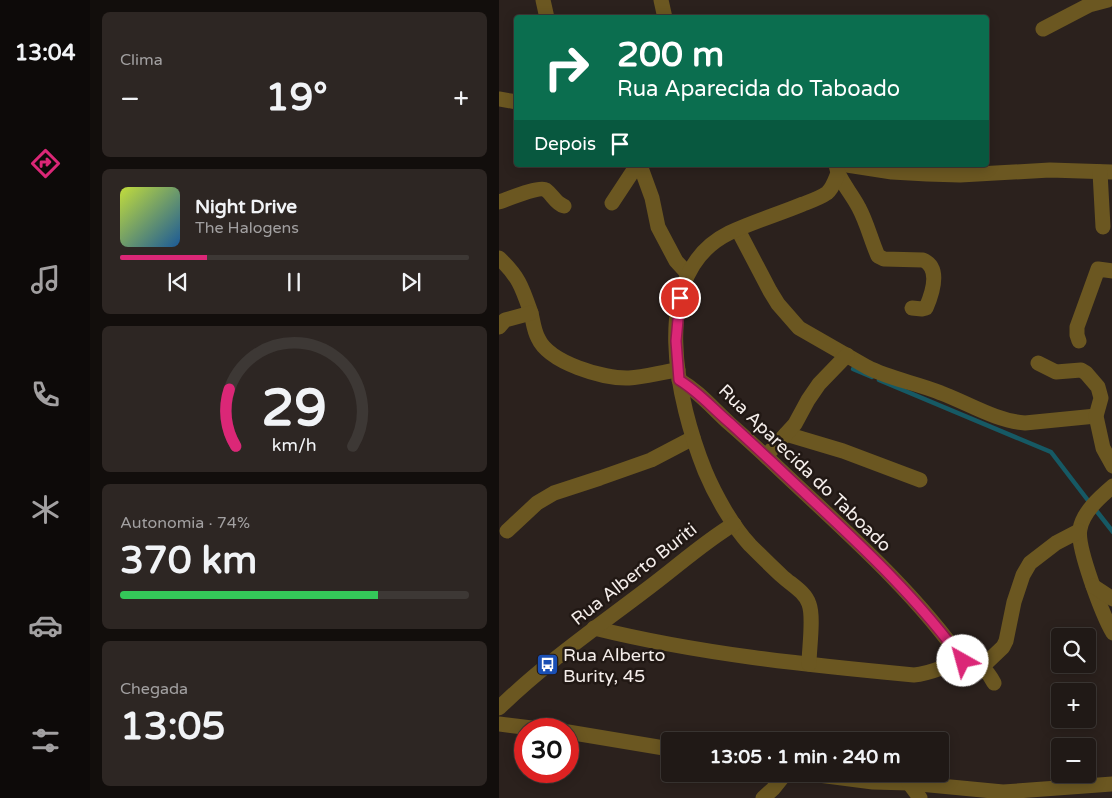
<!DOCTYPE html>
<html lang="pt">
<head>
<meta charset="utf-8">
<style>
  :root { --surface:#201916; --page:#2d2623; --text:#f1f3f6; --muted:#a2a0a1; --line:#3d3835; --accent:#db2777 }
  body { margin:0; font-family:"Varela Round",sans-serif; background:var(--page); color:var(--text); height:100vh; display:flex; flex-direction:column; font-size:19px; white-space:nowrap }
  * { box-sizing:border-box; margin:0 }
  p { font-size:16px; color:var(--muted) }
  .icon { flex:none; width:28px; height:28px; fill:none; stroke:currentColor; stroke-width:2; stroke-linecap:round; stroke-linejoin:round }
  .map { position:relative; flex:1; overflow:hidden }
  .sheet { display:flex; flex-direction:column; gap:12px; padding:12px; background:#120e0c; width:409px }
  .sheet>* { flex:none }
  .hud { position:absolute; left:15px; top:15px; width:475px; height:152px; border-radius:5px; box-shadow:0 2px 12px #0003,0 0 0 1px var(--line); background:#0b6e4f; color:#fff; overflow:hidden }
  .tools { position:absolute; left:552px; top:628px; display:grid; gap:10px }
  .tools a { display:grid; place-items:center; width:45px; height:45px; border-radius:5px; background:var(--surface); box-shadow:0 2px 12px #0003,0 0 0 1px var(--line); font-size:25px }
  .speed { position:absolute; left:15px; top:718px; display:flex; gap:10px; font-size:25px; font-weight:700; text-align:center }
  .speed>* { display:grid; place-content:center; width:65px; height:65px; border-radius:50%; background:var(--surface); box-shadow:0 2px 12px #0003,0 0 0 1px var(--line); line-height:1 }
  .speed .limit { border:8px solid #d22; background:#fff; color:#111 }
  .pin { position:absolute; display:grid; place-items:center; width:42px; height:42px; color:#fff; margin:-21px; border:2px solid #fff; border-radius:50%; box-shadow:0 1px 5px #0007 }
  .me { position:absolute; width:55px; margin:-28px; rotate:322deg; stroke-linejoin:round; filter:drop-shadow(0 0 4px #0008) }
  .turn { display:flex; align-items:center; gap:18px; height:105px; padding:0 20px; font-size:22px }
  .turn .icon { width:65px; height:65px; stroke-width:2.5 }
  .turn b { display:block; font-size:35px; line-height:42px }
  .then { display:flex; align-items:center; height:48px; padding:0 20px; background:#0003; gap:10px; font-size:19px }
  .big { font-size:38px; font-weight:800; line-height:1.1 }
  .sheet .widget { flex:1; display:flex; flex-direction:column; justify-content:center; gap:8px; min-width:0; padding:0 18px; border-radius:8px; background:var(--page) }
  .sheet .dial { align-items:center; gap:0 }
  .dial svg { height:130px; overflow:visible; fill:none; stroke:var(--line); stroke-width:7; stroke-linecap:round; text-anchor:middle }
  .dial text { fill:var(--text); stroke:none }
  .song { display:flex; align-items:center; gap:15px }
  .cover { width:60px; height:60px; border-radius:8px; background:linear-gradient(135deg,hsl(70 70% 55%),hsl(210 70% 35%)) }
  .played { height:5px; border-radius:2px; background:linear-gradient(90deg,var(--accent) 25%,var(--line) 25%) }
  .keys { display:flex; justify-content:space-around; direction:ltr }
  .heat { display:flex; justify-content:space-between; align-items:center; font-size:28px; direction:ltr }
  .charge { height:8px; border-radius:4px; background:linear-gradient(90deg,#34c759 74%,var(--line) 0) }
  .trip { position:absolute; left:162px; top:732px; width:288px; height:50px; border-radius:5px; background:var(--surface); box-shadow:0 2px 12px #0003,0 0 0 1px var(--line); font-weight:800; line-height:50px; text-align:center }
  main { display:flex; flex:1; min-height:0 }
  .tab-bar { display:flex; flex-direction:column; width:90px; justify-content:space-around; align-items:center; background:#0d0a09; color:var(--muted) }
  .tab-bar .icon { width:35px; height:35px }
  .tab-bar .selected { color:var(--accent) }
  .tab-bar b { font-size:22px; color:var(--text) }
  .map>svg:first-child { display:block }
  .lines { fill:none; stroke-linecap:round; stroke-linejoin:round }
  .stream { stroke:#165964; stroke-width:4.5 }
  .minor { stroke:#6b5721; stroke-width:15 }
  .route-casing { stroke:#8e194d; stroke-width:12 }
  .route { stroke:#db2777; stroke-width:9 }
  .labels { text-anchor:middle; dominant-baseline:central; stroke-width:5; stroke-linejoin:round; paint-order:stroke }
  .street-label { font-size:18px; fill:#f4edea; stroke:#211814 }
  .poi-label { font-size:18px; fill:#f4edea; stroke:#211814; text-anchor:start }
</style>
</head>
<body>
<main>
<nav class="tab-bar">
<b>13:04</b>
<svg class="icon selected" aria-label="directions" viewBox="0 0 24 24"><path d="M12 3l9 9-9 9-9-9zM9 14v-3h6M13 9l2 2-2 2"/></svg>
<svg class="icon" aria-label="music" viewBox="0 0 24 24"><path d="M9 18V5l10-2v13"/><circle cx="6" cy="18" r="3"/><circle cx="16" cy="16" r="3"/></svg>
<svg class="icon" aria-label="phone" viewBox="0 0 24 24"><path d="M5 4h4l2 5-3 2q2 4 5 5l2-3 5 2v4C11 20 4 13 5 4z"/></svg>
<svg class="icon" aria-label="climate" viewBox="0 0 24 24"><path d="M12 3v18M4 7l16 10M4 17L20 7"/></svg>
<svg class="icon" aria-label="car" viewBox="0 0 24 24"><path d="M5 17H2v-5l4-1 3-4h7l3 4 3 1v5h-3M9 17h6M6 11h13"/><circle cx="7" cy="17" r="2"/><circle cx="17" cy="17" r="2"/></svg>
<svg class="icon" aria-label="filters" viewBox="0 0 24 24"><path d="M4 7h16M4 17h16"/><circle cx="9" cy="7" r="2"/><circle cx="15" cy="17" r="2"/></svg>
</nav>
<section class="sheet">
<div class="widget"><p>Clima</p>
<div class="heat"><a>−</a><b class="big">19°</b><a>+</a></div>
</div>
<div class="widget">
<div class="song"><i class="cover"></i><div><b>Night Drive</b><p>The Halogens</p></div></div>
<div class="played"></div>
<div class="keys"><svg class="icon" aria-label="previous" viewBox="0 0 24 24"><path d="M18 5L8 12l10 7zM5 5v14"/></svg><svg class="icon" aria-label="pause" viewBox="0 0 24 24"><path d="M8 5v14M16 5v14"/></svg><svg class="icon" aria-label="next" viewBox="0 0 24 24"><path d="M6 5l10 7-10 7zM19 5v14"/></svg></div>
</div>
<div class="widget dial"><svg viewBox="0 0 100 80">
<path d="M14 69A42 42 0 1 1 86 69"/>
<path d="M14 69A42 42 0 0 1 10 34" stroke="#db2777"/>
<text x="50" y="56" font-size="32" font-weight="700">29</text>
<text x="50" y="72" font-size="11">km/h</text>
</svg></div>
<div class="widget"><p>Autonomia · 74%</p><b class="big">370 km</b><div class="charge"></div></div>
<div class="widget"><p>Chegada</p><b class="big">13:05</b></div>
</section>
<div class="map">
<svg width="614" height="798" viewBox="0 0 614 798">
  <rect width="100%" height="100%" fill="#2b211d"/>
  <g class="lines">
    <!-- stream -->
    <g class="stream">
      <polyline points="354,369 373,377"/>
      <polyline points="380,380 552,452 591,503"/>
      <polyline points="596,509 614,532"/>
    </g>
    <!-- minor -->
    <g class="minor">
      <polyline points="44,0 48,18"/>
      <polyline points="162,0 166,18"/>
      <polyline points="544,29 590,5 609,0"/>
      <polyline points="0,99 18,102"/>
      <polyline points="141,165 153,198 159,227 177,261 188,273"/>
      <polyline points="348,165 393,172 428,174 461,175 551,170 614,172"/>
      <polyline points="601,172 604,227"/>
      <path d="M339 173C345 186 354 196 360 208 368 223 372 240 379 256L385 259 424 260C442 268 433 294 427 308L423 309 413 308"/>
      <path d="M0 202C9 199 40 186 47 190 54 195 56 203 65 206"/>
      <polyline points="113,203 138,165"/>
      <path d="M239 230 271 291 279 304 300 328 368 367C391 379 418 383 442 393 469 403 497 421 526 423L597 416"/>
      <path d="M0 258C20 277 23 287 32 313 34 321 35 331 39 338 50 363 105 379 130 378 146 377 163 372 179 370"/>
      <polyline points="0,327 6,320 32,313"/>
      <polyline points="580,341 578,335 578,327 599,269 614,271"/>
      <polyline points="539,363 557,372 582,370 587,373 599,387 602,398 597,416 604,448 614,466"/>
      <path d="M180 380C201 392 214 409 231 424 246 437 260 450 274 463 340 526 411 586 464 661"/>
      <polyline points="287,434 344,451 421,480"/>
      <polyline points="267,456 296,424 309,400 320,384 348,355"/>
      <path d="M614 486C600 498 584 512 581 529 577 546 604 616 614 633"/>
      <polyline points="8,531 38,503 55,493 101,478 152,460 194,438"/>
      <polyline points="594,586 614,599"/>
      <path d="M95 628C200 654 308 665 415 675 448 673 473 641 495 683"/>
      <path d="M310 664C310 649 315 617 310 604 306 592 293 585 284 577 273 567 262 556 251 545 234 527 216 495 206 471 179 404 147 274 230 233 253 222 280 214 304 204 312 201 321 198 328 193 334 188 336 180 339 173L337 165"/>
      <polyline points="483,667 504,647 507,641 515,602 524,575 531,563 557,543 580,531"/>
      <path d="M0 708C46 663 101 625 152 586 180 565 205 542 235 524"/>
      <polyline points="0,724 41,729"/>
      <polyline points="69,732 171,749"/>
      <polyline points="312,774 374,782 410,783 504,792 614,784"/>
      <polyline points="410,783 421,798"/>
      <polyline points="264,798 274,789 286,774"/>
    </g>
  </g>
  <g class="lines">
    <defs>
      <path id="route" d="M181 298 177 341 180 380C200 392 214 409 232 424 246 437 260 450 274 463 340 526 411 587 464 661"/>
    </defs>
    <!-- route casing -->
    <use href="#route" class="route-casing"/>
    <!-- route -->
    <use href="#route" class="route"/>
  </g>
  <!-- icons -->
  <defs>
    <symbol id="bus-square" viewBox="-11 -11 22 22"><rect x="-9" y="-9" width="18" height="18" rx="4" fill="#1a4fb4" stroke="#211814"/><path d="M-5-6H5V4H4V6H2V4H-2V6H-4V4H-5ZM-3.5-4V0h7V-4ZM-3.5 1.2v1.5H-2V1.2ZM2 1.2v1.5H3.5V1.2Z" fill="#fff"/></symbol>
  </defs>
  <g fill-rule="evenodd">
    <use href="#bus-square" x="36" y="652" width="25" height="25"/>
  </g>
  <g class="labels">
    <!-- street labels -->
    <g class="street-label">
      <text transform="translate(306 468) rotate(44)">Rua Aparecida do Taboado</text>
      <text transform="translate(135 574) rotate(-38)">Rua Alberto Buriti</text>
    </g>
    <!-- poi labels -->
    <g class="poi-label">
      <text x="64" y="655">Rua Alberto<tspan x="64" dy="21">Burity, 45</tspan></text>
    </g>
  </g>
</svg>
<div class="tools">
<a><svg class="icon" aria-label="search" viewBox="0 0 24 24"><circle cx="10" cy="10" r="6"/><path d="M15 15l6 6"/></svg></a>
<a>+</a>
<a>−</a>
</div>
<div class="speed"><div class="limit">30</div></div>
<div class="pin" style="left:181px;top:298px;background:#d93025"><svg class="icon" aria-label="arrive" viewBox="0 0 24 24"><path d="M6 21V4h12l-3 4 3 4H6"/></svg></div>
<svg class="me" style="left:464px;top:661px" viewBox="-20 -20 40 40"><circle r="19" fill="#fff"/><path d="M0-13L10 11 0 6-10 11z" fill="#db2777"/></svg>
<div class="trip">13:05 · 1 min · 240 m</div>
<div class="hud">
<div class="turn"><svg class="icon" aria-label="right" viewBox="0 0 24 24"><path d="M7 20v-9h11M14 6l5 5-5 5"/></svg><div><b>200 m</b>Rua Aparecida do Taboado</div></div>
<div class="then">Depois<svg class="icon" aria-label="arrive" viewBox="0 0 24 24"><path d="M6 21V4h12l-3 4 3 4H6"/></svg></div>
</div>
</div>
</main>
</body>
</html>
